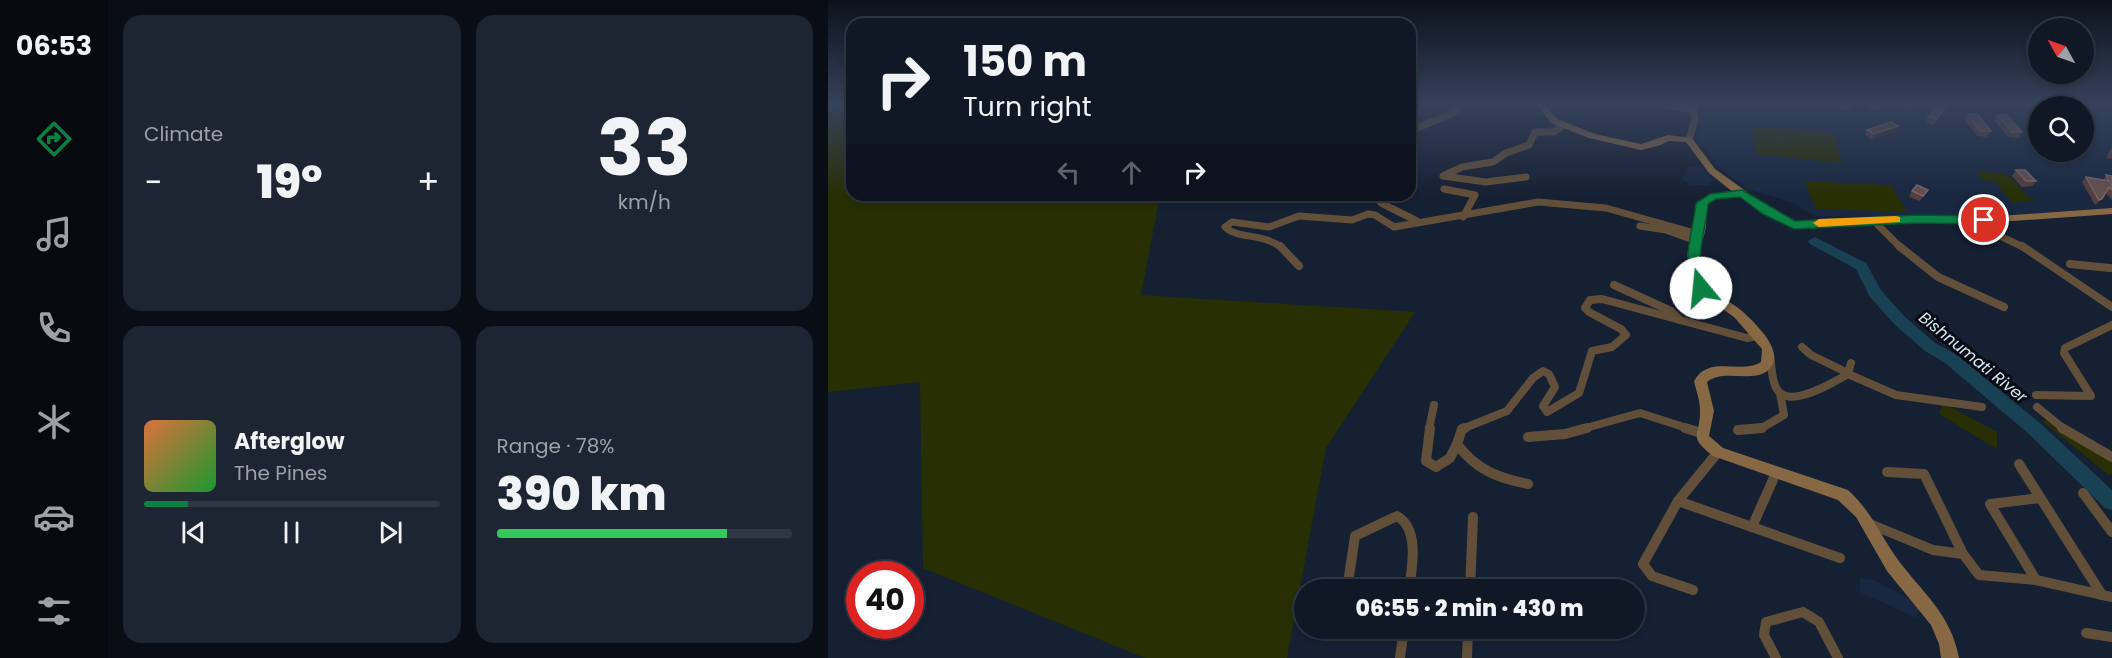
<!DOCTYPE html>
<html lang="en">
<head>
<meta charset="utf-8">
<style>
  :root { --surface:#101826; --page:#1e2532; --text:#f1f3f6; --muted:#9ca0a7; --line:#303743; --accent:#0b8043 }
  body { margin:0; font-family:Poppins,sans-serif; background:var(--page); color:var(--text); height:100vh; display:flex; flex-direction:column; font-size:22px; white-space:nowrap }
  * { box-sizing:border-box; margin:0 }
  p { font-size:20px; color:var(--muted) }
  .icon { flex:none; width:33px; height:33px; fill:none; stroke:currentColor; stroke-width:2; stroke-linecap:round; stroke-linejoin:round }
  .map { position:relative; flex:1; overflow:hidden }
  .details { display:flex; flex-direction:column; gap:15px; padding:15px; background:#090d15; width:720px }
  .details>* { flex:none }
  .top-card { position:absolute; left:18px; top:18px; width:570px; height:183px; border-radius:18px; box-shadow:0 3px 9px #0003,0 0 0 2px var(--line); background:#101826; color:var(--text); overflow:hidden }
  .needle { width:39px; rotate:310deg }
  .controls { position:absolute; left:1200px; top:18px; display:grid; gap:12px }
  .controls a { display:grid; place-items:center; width:66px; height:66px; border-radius:50%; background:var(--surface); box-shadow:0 3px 9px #0003,0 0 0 2px var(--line); font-size:30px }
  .speed { position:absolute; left:18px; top:561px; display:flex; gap:12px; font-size:30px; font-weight:700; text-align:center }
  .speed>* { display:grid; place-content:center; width:78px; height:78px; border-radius:50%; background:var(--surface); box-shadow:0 3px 9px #0003,0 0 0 2px var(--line); line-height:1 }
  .speed .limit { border:9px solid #d22; background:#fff; color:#111 }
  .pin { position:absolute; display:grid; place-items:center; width:51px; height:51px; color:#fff; margin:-26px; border:3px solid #fff; border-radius:50%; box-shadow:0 2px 6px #0007 }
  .me { position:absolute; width:66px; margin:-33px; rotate:343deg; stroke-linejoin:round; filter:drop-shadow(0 0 4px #0008) }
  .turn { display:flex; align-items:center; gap:21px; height:126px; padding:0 18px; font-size:27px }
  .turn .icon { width:78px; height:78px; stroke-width:2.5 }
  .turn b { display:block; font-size:42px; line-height:51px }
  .lanes { display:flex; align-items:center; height:57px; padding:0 18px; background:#0003; justify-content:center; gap:30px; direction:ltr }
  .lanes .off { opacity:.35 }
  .big { font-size:45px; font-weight:800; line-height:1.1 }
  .details .widget { flex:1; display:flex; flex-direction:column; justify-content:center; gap:9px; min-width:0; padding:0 21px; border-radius:18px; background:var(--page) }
  .details .dial { align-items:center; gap:0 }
  .dial b { font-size:78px; line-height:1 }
  .song { display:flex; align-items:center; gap:18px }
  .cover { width:72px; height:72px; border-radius:9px; background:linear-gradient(135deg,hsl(20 70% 55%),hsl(130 70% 35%)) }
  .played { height:6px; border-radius:3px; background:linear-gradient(90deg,var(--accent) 15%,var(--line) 15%) }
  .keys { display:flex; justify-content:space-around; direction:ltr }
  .heat { display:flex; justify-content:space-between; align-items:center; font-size:33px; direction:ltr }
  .charge { height:9px; border-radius:4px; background:linear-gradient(90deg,#34c759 78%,var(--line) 0) }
  .details .tiles { flex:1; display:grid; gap:15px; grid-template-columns:repeat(2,1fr) }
  .trip { position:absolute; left:466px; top:579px; width:351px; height:60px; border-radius:30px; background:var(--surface); box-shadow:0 3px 9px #0003,0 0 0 2px var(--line); font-weight:800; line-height:60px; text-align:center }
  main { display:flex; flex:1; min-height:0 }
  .menu { display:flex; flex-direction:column; width:108px; justify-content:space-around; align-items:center; background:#060a0f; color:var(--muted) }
  .menu .icon { width:42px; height:42px }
  .menu .selected { color:var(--accent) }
  .menu b { font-size:27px; color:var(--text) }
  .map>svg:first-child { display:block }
  .built { fill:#192740; fill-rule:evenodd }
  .green { fill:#282f03 }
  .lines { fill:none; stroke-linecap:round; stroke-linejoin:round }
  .river { fill:#184154; fill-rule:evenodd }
  .street-far2 { stroke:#624f39; stroke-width:7 }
  .street-far1 { stroke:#624f39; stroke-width:8 }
  .street { stroke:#624f39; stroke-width:10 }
  .secondary { fill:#876845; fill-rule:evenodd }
  .wall { fill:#573e3e }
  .shaded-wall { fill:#372b32 }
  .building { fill:#644f50; stroke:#766568; stroke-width:1.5 }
  .route { fill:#0b8043; stroke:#07532c; stroke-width:1.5 }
  .slow { fill:#f59e0b }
  .labels { text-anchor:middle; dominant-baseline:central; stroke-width:6; stroke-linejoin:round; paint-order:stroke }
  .water-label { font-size:16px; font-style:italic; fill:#d4e7f2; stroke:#060a12 }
</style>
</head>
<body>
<main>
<nav class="menu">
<b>06:53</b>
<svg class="icon selected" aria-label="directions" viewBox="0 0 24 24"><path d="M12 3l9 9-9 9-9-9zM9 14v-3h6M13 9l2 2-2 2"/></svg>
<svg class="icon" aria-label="music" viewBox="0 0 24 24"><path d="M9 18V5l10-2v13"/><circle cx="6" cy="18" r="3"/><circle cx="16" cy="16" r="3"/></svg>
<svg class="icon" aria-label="phone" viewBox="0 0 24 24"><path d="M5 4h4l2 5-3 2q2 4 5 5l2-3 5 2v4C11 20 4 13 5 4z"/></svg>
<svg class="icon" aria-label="climate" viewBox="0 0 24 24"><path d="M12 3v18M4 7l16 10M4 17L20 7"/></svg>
<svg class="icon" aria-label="car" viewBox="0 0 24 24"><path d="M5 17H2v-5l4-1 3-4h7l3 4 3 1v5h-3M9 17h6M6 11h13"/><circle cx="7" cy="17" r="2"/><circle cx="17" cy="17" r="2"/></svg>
<svg class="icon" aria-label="filters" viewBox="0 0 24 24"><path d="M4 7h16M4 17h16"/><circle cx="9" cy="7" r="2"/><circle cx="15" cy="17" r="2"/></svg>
</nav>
<section class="details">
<div class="tiles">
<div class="widget"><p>Climate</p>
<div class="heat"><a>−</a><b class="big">19°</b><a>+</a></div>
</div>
<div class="widget dial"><b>33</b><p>km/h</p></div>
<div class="widget">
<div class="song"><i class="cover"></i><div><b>Afterglow</b><p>The Pines</p></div></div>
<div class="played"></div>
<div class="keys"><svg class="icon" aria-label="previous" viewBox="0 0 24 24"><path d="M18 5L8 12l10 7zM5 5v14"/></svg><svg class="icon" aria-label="pause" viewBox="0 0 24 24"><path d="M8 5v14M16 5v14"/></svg><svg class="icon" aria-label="next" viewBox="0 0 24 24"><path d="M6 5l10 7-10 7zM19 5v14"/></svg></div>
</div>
<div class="widget"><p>Range · 78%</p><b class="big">390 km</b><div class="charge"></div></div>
</div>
</section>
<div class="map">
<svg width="1284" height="658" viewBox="0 0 1284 658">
  <rect width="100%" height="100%" fill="#162033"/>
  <!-- built -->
  <g class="built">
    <path d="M872 104H1284V208L1180 216 1102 218 987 216 965 203 919 189 891 167 867 137 872 125ZM1210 106H1256V152H1210Z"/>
    <polygon points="873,165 886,180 880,185 862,185 854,179 859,167"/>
    <polygon points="1032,578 1046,580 1093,605 1088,618 1032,592"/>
  </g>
  <!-- green -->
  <g class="green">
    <polygon points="0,104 24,104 24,195 332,195 313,295 587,312 498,448 459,658 317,658 95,568 92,382 0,392"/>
    <polygon points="894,104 978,104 980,112"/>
    <polygon points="924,126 1006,133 1014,163 928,154"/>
    <polygon points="1150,171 1181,175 1200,198 1210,200 1185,203 1166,181 1153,180"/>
    <polygon points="976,181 1063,185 1079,212 988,209"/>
    <polygon points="1115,403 1169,432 1169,449 1111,414"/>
    <polygon points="1221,419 1284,460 1284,474 1281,475 1214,421"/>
  </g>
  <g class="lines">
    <!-- river -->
    <polygon class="river" points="987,237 1038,263 1053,290 1076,316 1107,343 1129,355 1213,424 1284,490 1284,510 1277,508 1201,434 1117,363 1097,351 1066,324 1042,297 1028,269 982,244 980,241"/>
    <!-- street-far2 -->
    <g class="street-far2">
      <polyline points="836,104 866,110"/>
      <polyline points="582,124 593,104"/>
      <polyline points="582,131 623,114 635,104"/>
      <polyline points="861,140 867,120 865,104"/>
      <polyline points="698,177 658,182 615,176 634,167 665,162 678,153 701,145 707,132 726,132 734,126"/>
      <polyline points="616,189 647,195 635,217"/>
      <polyline points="547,195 553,203 589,221"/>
      <polyline points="1157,220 1172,236 1197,248"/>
      <polyline points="1046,221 1073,248"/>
      <polyline points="812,226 838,230 868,241"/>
      <path d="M454 248C434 232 411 240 397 227L404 222 441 227 471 216 524 220 540 214 547 215 566 227 710 202 778 208 870 234"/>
    </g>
    <!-- street-far1 -->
    <g class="street-far1">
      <polyline points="452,246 471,266"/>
      <polyline points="1071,246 1110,277 1176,307"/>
      <polyline points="1194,246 1284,307"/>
      <polyline points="1242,264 1282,268"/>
      <polyline points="786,285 843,311 852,320"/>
      <polyline points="974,347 983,355 1020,373"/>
      <path d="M942 355C944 366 943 383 951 392 965 407 1006 382 1020 374L1023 363"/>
      <polyline points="1020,374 1068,395 1154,407"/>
      <polyline points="1208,395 1263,396 1236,353 1237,348 1284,325"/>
      <polyline points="1209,407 1236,429"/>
      <polyline points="601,429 606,405"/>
      <polyline points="634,429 679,411 705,378 715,371 721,374 727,387 715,406 719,412 751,393 764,351 784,347 798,335 793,329 761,312 757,308 762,300 774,299 919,338 930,336"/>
      <polyline points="754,429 812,413 862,429"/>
      <polyline points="926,429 932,429 956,415 952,393"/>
    </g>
    <!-- street -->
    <g class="street">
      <polyline points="602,428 598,461 608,467 622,458 629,444"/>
      <path d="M637 428 634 429 629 444C648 470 670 478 700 484"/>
      <polyline points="857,428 873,433"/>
      <polyline points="1234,428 1284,457"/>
      <polyline points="910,430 934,428"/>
      <polyline points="700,437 737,434 759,428"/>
      <polyline points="1191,464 1274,595"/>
      <polyline points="1059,472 1096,474 1135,554"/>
      <polyline points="1255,493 1284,532"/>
      <polyline points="850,501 1012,558"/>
      <polyline points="1042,524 1105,550 1135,554 1151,575 1208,580 1284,597"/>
      <polyline points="924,527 948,473"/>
      <polyline points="1208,580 1162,504 1212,498"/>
      <path d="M519 590 527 536 569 516C592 529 584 568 581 590"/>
      <polyline points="642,590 645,517"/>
      <polyline points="865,590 824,576 815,564 850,501 890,452"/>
      <polyline points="1258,633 1284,637"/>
      <polyline points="513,636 514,628"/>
      <polyline points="572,658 576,628"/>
      <polyline points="639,658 640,628"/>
      <polyline points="948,658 936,635 938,622 975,612 991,622 1010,658"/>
    </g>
    <!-- secondary -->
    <path class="secondary" d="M708 104H716L729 119 767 134 813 144 840 135 864 138 887 169 943 209 967 222 1089 216 1157 217 1284 208V214L1157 223 1089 222 965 228 935 213 912 197 888 199 879 204C878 213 879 223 877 232 872 249 867 259 873 276 878 293 902 300 914 311 927 323 956 350 943 367 930 386 896 367 879 382L886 411 881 436 895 448 1020 490C1043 511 1051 533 1068 557 1093 592 1123 613 1131 658H1113L1111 644 1103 625 1059 571 1028 517 1010 500 885 456C858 435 873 436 872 410 872 400 868 390 866 381 881 354 912 375 933 362L934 349 906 317 869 291 861 276 859 254 867 230 869 203 882 194 905 192 881 173 858 142 841 141 830 146 813 150 761 138 723 123Z"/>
  </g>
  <!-- wall -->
  <g class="wall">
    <polygon points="1009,104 1024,104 1024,105 1022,110 1013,110"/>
    <polygon points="1037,104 1053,104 1053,105 1051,110 1042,110"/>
    <polygon points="1059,104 1087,104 1084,110"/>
    <polygon points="1118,107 1106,125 1098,122 1100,117"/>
    <polygon points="1139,114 1163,131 1159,137 1149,136 1136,119"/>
    <polygon points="1169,115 1194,132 1191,138 1180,137 1166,120"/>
    <polygon points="1070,126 1067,131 1044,140 1037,135 1039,130"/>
    <polygon points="1284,147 1284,159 1278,158"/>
    <polygon points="1188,170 1208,181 1204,186 1194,187 1184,176"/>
    <polygon points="1278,175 1284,176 1284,200 1278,193 1270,204 1267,205 1254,182 1258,177 1275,180"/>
    <polygon points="1100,190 1092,201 1081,197 1084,191"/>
  </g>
  <!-- shaded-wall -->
  <g class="shaded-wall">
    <polygon points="1070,126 1067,131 1044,140 1046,134"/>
    <polygon points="1274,199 1270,204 1267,205 1271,200"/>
  </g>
  <!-- building -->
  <g class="building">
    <polygon points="1109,105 1118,107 1109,119 1100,117"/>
    <polygon points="1139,114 1149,114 1163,131 1152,131"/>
    <polygon points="1169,115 1179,115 1194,132 1184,132"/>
    <polygon points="1063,122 1070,126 1046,134 1039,130"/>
    <polygon points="1188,170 1197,170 1208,181 1198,181"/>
    <polygon points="1278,175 1284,176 1284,190 1281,187 1274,199 1271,200 1258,177 1281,181"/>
    <polygon points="1089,185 1100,190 1095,196 1084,191"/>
  </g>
  <!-- sky -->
  <linearGradient id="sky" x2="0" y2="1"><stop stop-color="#0c121c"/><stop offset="0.53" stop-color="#36425b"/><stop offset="1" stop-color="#36425b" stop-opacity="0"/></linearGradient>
  <rect width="1284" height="196" fill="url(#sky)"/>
  <!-- route -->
  <path class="route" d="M914 190 967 221 1089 215 1156 216 1162 220 1156 224 1089 223 966 229 935 214 912 197 888 199 880 204C877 237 865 257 879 288L873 293 868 291C851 260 865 236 868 203L882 194Z"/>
  <!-- slow -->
  <polygon class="slow" points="1068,216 1072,217 1072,222 991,227 985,223 991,219"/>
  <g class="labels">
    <!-- water labels -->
    <g class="water-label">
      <text transform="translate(1145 357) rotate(39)">Bishnumati River</text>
    </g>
  </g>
</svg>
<div class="controls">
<a><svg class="needle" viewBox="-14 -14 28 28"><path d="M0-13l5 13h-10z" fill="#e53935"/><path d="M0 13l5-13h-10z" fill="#9ca0a7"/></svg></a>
<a><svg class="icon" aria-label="search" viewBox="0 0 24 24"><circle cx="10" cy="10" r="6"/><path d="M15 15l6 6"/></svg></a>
</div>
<div class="speed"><div class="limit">40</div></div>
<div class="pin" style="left:1156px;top:220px;background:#d93025"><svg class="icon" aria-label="arrive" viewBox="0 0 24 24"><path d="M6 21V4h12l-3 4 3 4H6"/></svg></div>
<svg class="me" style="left:873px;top:288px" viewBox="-20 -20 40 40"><circle r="19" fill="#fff"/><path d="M0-13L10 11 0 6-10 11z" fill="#0b8043"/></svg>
<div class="trip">06:55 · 2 min · 430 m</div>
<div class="top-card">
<div class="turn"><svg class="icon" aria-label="right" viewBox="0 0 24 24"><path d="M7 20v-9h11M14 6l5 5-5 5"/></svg><div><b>150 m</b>Turn right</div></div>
<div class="lanes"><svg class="icon off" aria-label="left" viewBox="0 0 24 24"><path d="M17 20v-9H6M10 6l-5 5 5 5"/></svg><svg class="icon off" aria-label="ahead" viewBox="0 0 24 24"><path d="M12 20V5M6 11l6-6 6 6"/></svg><svg class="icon" aria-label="right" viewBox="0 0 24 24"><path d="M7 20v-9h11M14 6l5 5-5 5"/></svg></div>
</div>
</div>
</main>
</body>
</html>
